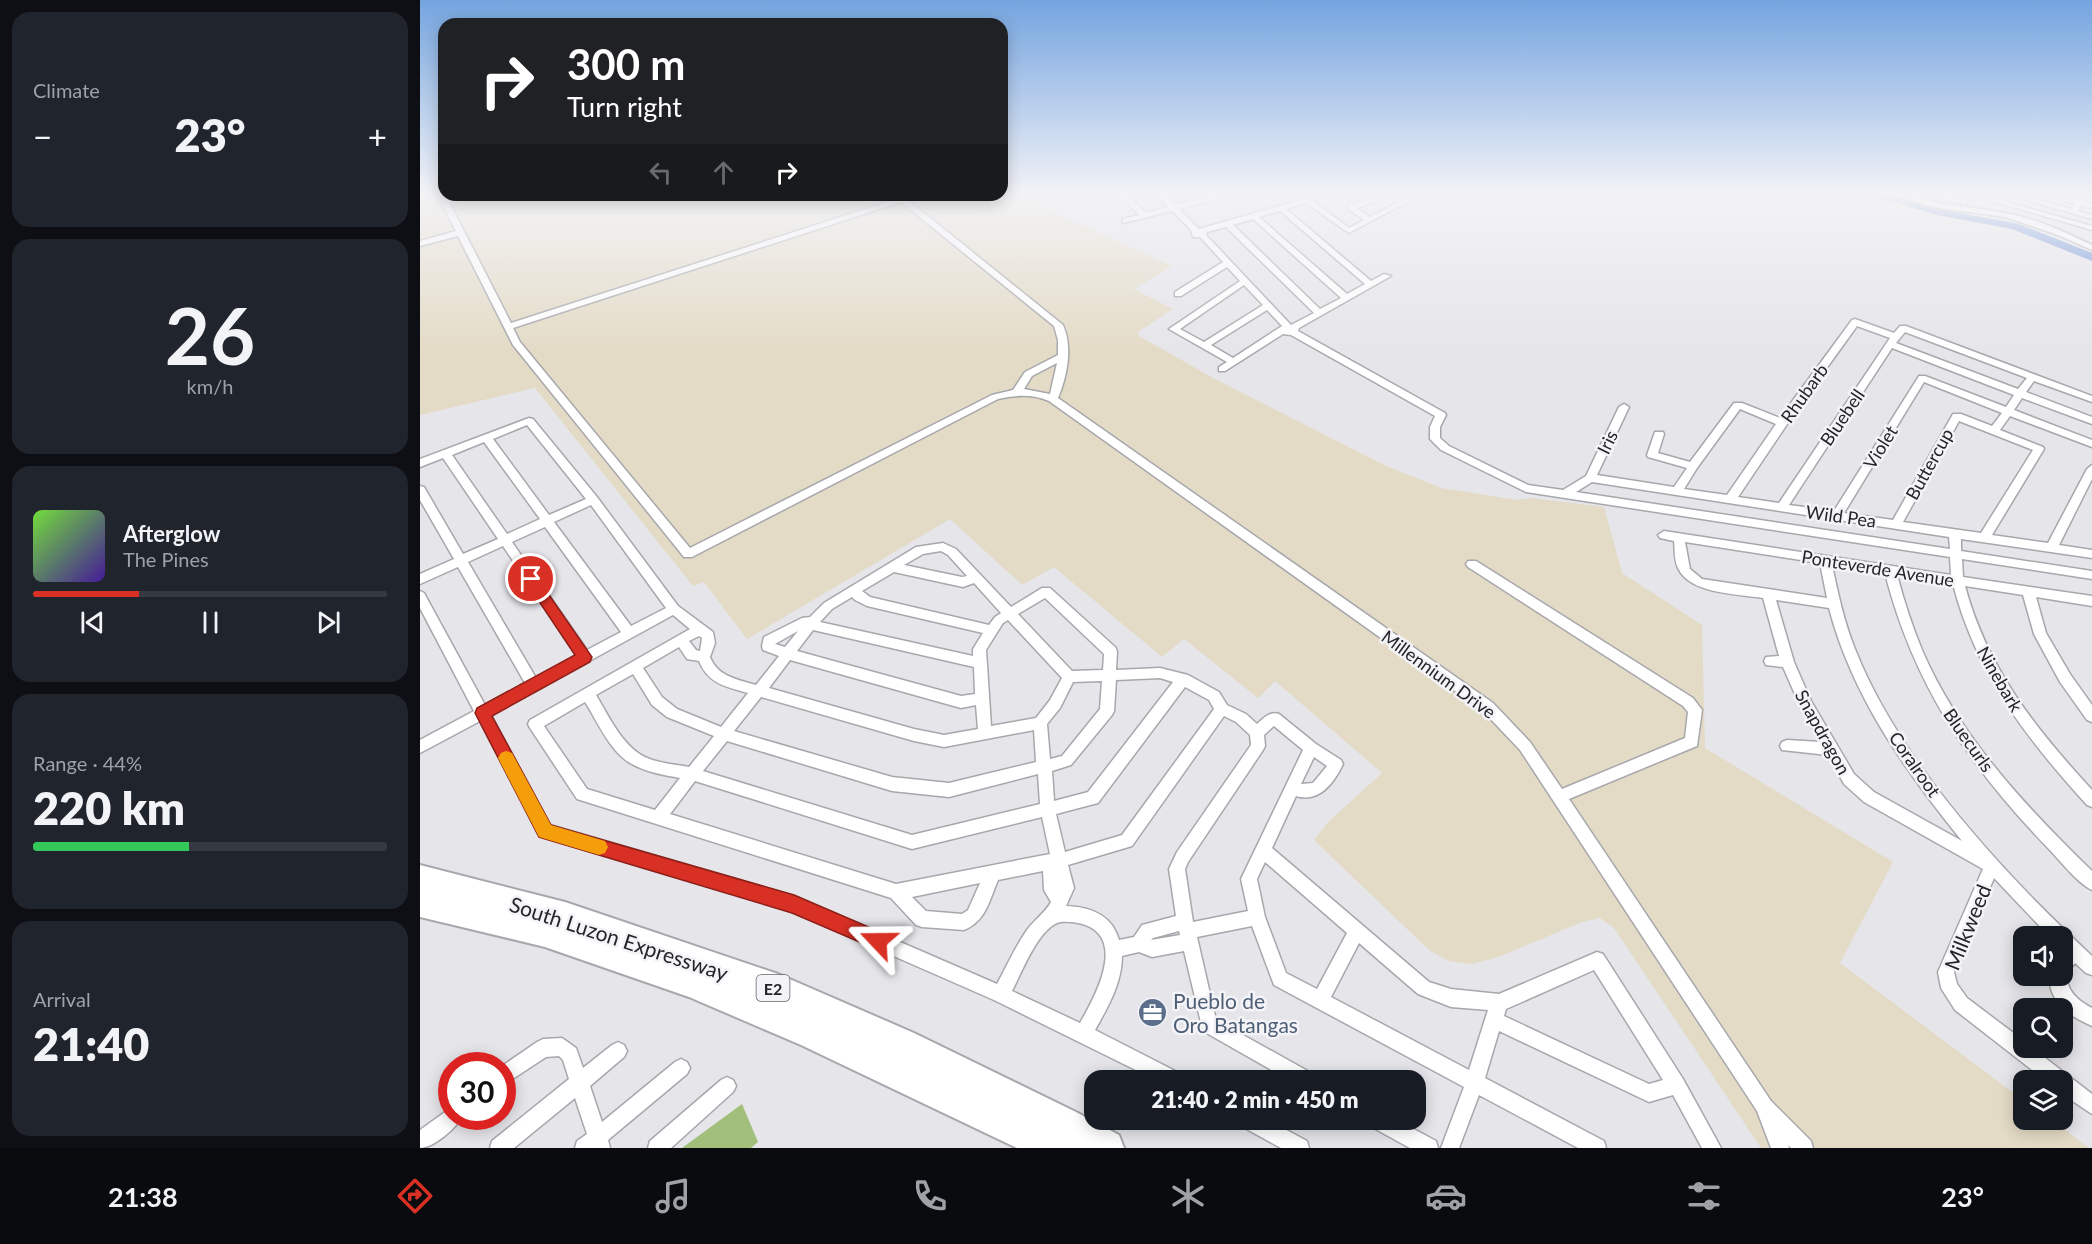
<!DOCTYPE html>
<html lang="en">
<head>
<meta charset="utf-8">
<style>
  :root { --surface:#171b24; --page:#20242c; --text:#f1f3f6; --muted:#9ea1a6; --line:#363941; --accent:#d93025 }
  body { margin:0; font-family:Lato,sans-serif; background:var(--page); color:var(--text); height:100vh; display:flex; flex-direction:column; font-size:22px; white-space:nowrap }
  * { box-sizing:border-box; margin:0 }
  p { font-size:20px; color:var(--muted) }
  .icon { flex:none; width:33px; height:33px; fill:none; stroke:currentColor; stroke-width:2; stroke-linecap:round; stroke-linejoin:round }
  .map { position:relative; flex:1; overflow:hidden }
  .details { display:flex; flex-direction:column; gap:12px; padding:12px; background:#0d0f14; width:420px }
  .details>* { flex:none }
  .banner { position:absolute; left:18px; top:18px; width:570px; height:183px; border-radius:18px; box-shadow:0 3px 15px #0003; background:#202124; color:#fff; overflow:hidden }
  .buttons { position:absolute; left:1593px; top:926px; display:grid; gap:12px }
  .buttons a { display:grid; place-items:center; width:60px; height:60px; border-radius:12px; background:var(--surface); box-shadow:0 3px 15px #0003; font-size:30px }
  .speed { position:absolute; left:18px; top:1052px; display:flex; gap:12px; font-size:30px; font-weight:700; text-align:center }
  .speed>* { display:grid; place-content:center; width:78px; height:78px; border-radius:50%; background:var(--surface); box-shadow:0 3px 15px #0003; line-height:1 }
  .speed .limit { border:9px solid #d22; background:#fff; color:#111 }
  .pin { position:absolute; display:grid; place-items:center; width:51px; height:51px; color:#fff; margin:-26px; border:3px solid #fff; border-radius:50%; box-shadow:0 2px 6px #0007 }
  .me { position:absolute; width:66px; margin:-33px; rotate:293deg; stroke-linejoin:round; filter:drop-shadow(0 0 4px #0008) }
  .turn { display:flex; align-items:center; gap:21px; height:126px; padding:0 30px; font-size:27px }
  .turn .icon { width:78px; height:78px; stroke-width:2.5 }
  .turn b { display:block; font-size:42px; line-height:51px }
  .lanes { display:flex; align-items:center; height:57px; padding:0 30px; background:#0003; justify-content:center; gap:30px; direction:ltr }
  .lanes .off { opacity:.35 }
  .big { font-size:45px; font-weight:800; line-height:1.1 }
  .details .widget { flex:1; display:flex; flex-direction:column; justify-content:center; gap:9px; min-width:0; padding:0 21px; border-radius:18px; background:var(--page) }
  .details .dial { align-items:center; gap:0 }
  .dial b { font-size:78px; line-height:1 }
  .song { display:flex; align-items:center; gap:18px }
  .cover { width:72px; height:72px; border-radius:9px; background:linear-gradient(135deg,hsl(100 70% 55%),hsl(260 70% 35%)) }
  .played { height:6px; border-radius:3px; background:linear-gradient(90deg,var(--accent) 30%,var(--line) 30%) }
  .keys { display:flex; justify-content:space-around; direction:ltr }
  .heat { display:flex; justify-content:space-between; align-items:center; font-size:33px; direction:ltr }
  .charge { height:9px; border-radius:4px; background:linear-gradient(90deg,#34c759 44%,var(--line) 0) }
  .trip { position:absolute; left:664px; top:1070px; width:342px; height:60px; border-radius:18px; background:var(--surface); box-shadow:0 3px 15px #0003; font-weight:800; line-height:60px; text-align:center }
  .tab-bar { display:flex; height:96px; justify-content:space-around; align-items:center; background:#090b0e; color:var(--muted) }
  .tab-bar .icon { width:42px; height:42px }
  .tab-bar .active { color:var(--accent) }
  .tab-bar b { font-size:27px; color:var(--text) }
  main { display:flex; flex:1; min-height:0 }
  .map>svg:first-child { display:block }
  .industrial { fill:#e4dbc6 }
  .green { fill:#a1bf7a }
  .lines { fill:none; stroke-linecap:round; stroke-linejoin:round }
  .river { fill:#678bd1; fill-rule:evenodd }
  .street-casing { stroke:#a7a7ac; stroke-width:3 }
  .highway-casing { stroke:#a7a7ac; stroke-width:4 }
  .street { fill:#fff; fill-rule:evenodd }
  .highway { fill:#fff; fill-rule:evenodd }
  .route { fill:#d93025; stroke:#8d1f18; stroke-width:1.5 }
  .slow { fill:#f59e0b }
  .labels { text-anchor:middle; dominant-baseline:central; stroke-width:5; stroke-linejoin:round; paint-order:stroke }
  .shield { fill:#f3f3f8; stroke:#636366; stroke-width:1.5 }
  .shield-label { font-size:16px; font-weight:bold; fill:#252527 }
  .street-label { font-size:18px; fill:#252527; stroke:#f3f3f8 }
  .near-street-label { font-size:21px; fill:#252527; stroke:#f3f3f8 }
  .near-service-label { font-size:21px; fill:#4e5e75; stroke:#f3f3f8; text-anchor:start }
</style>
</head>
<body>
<main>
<section class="details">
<div class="widget"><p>Climate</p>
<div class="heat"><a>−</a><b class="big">23°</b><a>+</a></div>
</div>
<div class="widget dial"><b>26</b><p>km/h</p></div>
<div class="widget">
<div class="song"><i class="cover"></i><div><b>Afterglow</b><p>The Pines</p></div></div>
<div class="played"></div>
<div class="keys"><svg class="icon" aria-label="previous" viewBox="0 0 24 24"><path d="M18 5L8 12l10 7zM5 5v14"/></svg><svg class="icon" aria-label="pause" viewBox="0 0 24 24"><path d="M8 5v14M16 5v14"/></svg><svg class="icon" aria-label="next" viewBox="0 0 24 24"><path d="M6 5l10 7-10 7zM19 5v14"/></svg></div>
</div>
<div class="widget"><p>Range · 44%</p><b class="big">220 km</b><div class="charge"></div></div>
<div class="widget"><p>Arrival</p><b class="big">21:40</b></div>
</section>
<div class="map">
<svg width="1672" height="1148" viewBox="0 0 1672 1148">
  <rect width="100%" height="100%" fill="#e5e5ea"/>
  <!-- industrial -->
  <polygon class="industrial" points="0,192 24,192 24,195 582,195 582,192 590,192 752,266 714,289 753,309 718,332 719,336 793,378 966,466 1021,488 1097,500 1112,498 1184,507 1202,573 1282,625 1285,748 1473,862 1420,963 1603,1100 1604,1119 1630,1119 1669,1148 1341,1148 1194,928 1180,918 1162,922 1076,958 1051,964 1029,961 1009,950 894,840 908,822 962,773 855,681 838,698 764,639 742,657 634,567 602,585 530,519 327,639 284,582 273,586 115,388 0,415"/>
  <!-- green -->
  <polygon class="green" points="322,1104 338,1142 331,1148 262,1148"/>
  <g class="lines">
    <!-- river -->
    <polygon class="river" points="1442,192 1459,192 1518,209 1599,224 1672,253 1672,261 1592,229 1517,215"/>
    <defs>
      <g id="street">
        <path d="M16 192H24L91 323 489 195H501L488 200 643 325C653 347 647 377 638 398L1073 703 1110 742 1142 789 1265 738 1268 712 1263 706 1048 567 1046 564 1048 561H1056L1273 698 1282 710 1277 746 1149 799 1351 1101 1391 1141 1393 1148H1371L1368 1145 1369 1148H1351L1337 1111 1100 750 1063 711 629 401C612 394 596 395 578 399L272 557H264L93 345 38 236 0 246V241L36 231ZM481 202 634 326 638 340V355L605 372 593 390 572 395 270 548 100 342 93 328ZM637 363 630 394 604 389 612 376Z"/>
        <path d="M696 192H704L726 213 748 207 734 192H742L755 205 805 192H816L815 194 759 209 779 229 908 192H919L893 201 929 228 944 220 928 209V205L969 192H980L937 208 950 217 997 192H1006L929 233 886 203 866 209 951 281 964 274 971 276 879 328 878 331 1025 413 1026 415 1020 427V438L1029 446 1108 485 1143 490 1166 476 1199 407 1204 404 1209 407 1177 475 1254 487 1267 468 1228 457 1227 455 1235 432H1243L1244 434 1238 453 1270 462 1314 403H1322L1360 418 1432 320 1435 319 1474 333 1480 326H1486L1672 396V402L1614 381 1606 392 1672 417V424L1602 398 1594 410 1672 440V447L1590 416 1580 430 1623 447 1624 449 1572 535 1628 543 1667 469 1672 465V479L1639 545 1672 550V558L1541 539V551L1672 571V579L1542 559 1543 577 1672 596V606L1616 597 1626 633 1650 674 1672 705V722L1667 720 1640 682 1614 634 1603 595 1545 586C1567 668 1615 728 1672 790V807L1667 805C1606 738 1556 673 1533 584L1477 575C1484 601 1492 626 1502 650 1539 736 1606 807 1672 871V890C1657 883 1638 858 1626 846 1548 765 1493 683 1465 573L1412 565C1418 593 1424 622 1435 649 1479 761 1585 875 1672 956V975L1666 973 1655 963 1646 974C1647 991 1657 1000 1672 1008V1026C1651 1017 1627 1001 1630 975H1642V936H1629L1574 878 1534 972 1537 984 1547 998 1604 1041V1047H1611L1672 1094V1114L1642 1094V1080H1625L1535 1010 1521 988 1518 972 1563 869 1444 802 1424 784 1408 755 1362 750 1360 746 1362 742 1367 740 1401 742 1381 708 1363 667 1346 665 1344 661 1346 657 1359 656 1343 598C1318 594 1269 594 1258 568 1254 560 1255 550 1254 541L1240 538 1238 535 1244 531 1531 575 1530 557 1106 492 1021 450 1010 439V427L1015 416 871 335 863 334 805 371H799V367L807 362 749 329 820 281 807 267 761 296H755V292L803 262 780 237H773L771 230 752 211 703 223V219L719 215ZM860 211 945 284 927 294 839 217ZM833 219 921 298 900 309 813 225ZM806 227 894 313 871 325 786 235 787 232ZM824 285 843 305 784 342 760 329ZM847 310 862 326 813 358 791 345ZM1437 326 1470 338 1359 503 1318 497 1380 405ZM1485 332 1607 378 1598 389 1476 343ZM1472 348 1594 395 1586 407 1505 376H1499L1414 511 1369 505ZM1504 382 1582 413 1572 426 1541 414H1533L1473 520 1424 513ZM1320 409 1356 424 1307 495 1264 489 1277 468ZM1539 421 1613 450 1561 533 1483 522ZM1172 482 1529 537 1530 549 1156 492ZM1265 542 1400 563 1407 598 1282 579 1270 569ZM1356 600 1409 608C1432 696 1486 772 1542 841L1454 792 1434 774 1391 701 1374 662Z"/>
        <path d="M1463 192H1474L1491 196C1507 185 1529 196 1547 200V204H1544L1506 194 1498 198C1526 206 1556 207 1585 213 1615 218 1645 232 1672 245V250L1638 235 1585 217 1513 207Z"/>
        <polygon points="1540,192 1551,192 1672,226 1672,230"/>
        <polygon points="1579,192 1590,192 1651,209 1655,204 1617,192 1628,192 1658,200 1663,192 1671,192 1664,201 1672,204 1672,208 1661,205 1658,211 1672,215 1672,219"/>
        <path d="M109 418 113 419 177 497 258 606 293 632 295 643 290 657C298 677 317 679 336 685L359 656 343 650 342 646 344 637 382 618 390 617 404 603 496 547 523 543 536 549 591 607 622 588H630L696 648 697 652 696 670 740 668 768 675 799 692 807 705 826 714 837 724C844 718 850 711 859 714L896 744 921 760 923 764C914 783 899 803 876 796L852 848 1009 982 1031 989 1079 994 1177 952 1183 954 1263 1079 1301 1148H1282L1253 1095 1229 1102 1079 1031 1065 1078 1184 1141 1186 1148H1158L1059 1095 1039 1148H1021L1044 1087 854 985 832 926 777 937 796 1020 893 1074 896 1080H869L783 1031 764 951 732 957 719 952 702 956C702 983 688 1007 675 1030L761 1074 764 1080H736L574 1000 373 912 120 836 60 721 0 753V740L54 711 0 608V591L4 593 65 705 105 683 38 567 0 584V574L34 559 0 500V486L4 487 43 554 78 539 23 458 0 467V459ZM107 425 166 499 129 515 73 439ZM64 442 120 519 87 534 32 455ZM171 505 246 608 211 626 134 522ZM125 527 201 632 167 650 92 542ZM83 546 157 656 116 678 48 562ZM521 551 528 555 547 576 542 577 484 565 503 554ZM474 572 543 587 554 583 581 613 575 617 569 625 450 597 442 591ZM432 597 435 600 447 606 563 633 553 649V656L400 622 412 609ZM625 598 684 654 683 670 652 671 598 614ZM253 615 270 629 110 720 108 724 110 728 157 799 471 898 496 925 502 927 544 930C566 921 569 901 578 880L623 871 624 890 631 902C625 913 615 919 607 930 595 947 587 966 577 984L374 896 130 825 71 715ZM588 620 642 678 630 700 616 718 571 726 566 650 583 623ZM393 630 554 667 555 694 541 696 377 651ZM378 631 365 647 355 644ZM279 636 282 638 280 651 276 650 269 641ZM259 647 267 659 279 661C288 684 307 687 328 693L301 727 257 709 242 697 223 668ZM370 660 541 708 556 705 558 729 524 735 494 729 349 688ZM213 674 232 705 247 717 294 736 269 767C253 764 232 763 218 753 199 739 188 715 176 695ZM740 678 753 682 668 792 634 801 632 771 651 765 692 715 694 711 696 680ZM682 681 680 709 642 756 630 759 627 724 640 708 653 682ZM765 687 789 700 794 709 702 835 645 852 636 814 678 803ZM341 697 494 741 524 747 614 730 616 762 529 783 472 777 314 731ZM165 702C178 722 189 750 210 763 225 772 244 775 260 778L235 810 167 789 124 726ZM804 716 816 722 830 735 831 745 757 852 749 869 756 916 722 925 714 937 699 940C692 915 671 907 646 906L654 888 648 865 712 846ZM854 726 883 750 821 879 828 911 773 922 765 869 768 862 843 750 845 746 844 735ZM307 741 472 791 529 797 618 774 620 804 492 835 283 771ZM894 757 907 766 893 783 881 784ZM275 781 492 849 622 817 630 854 476 884 250 814ZM845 862 927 933 897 989 866 973 845 917 837 879ZM560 883 548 910 542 914 506 911 492 897ZM652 922C711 929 678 992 660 1023L592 991C602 972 617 932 637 923 642 921 647 922 652 922ZM759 931 760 935 731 940 733 938ZM939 943 998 994 1031 1007 1068 1010 1049 1070 911 997ZM1174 970 1243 1080 1229 1084 1084 1016 1086 1009Z"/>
        <polygon points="142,1038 156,1048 163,1068 192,1045 198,1042 204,1045 207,1051 204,1057 170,1086 182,1122 255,1062 261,1059 267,1062 270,1068 267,1074 188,1140 190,1148 155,1148 157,1141 167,1134 155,1098 94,1148 70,1148 72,1141 149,1079 143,1060 139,1056 126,1057 82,1086 82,1066 117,1042 123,1039"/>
        <polygon points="307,1077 313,1080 316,1086 313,1092 251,1148 228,1148 230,1141 301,1080"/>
        <path d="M32 1107V1116H42C37 1128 13 1148 0 1148V1130Z"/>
        <polygon points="819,1119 846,1119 887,1141 889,1148 861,1148 821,1126"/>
        <polygon points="948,1119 975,1119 1016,1141 1018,1148 990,1148 950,1126"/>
      </g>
      <polygon id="highway" points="0,865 145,902 358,974 494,1033 656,1112 699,1135 704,1148 597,1148 381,1045 269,997 125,947 0,917"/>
    </defs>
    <!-- street casing -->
    <use href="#street" class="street-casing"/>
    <!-- highway casing -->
    <use href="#highway" class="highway-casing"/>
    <!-- street -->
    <use href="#street" class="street"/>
    <!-- highway -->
    <use href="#highway" class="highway"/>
  </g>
  <!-- sky -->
  <linearGradient id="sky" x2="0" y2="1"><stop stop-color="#74a4df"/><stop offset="0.55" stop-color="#f3f3f6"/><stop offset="1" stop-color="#f3f3f6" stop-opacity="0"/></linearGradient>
  <rect width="1672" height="352" fill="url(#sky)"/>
  <!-- route -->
  <polygon class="route" points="111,574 116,576 172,657 170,662 72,716 131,825 374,895 465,934 467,941 465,947 458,950 372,913 119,837 55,713 57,708 155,655 104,579"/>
  <!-- slow -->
  <polygon class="slow" points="86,751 92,753 131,825 185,841 188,847 185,853 179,855 119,837 78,758 81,753"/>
  <!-- icons -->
  <defs>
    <symbol id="office-disc" viewBox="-11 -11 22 22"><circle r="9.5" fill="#5c6f8a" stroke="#f3f3f8"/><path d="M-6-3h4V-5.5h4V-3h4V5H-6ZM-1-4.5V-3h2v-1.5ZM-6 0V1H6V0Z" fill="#fff"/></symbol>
  </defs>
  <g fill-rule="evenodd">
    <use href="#office-disc" x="716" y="996" width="33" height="33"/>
  </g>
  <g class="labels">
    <!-- shield labels -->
    <rect class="shield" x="336.5" y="975" width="33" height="26" rx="4.5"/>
    <g class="shield-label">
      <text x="353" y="988">E2</text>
    </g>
    <!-- street labels -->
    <g class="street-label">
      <text transform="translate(1384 393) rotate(-55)">Rhubarb</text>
      <text transform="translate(1422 417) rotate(-56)">Bluebell</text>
      <text transform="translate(1187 442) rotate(-64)">Iris</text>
      <text transform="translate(1460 447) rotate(-58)">Violet</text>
      <text transform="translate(1509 464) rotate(-61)">Buttercup</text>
      <text transform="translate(1421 516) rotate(8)">Wild Pea</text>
      <text transform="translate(1458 568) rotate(9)">Ponteverde Avenue</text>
      <text transform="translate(1019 674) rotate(36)">Millennium Drive</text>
      <text transform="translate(1580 679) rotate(60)">Ninebark</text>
      <text transform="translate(1403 732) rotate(61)">Snapdragon</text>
      <text transform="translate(1549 740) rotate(55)">Bluecurls</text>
      <text transform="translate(1495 764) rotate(55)">Coralroot</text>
    </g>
    <!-- near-street labels -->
    <g class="near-street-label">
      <text transform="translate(1547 927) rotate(-68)">Milkweed</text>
      <text transform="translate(199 938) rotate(18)">South Luzon Expressway</text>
    </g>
    <!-- near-service labels -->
    <g class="near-service-label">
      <text x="753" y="1000">Pueblo de<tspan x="753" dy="24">Oro Batangas</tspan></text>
    </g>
  </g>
</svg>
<div class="buttons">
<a><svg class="icon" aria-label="sound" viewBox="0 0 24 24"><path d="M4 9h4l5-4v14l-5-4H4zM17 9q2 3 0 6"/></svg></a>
<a><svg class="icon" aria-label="search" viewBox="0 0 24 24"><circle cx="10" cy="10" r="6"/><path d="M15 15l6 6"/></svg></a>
<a><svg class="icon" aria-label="layers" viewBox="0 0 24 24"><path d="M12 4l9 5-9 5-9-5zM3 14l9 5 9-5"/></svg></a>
</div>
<div class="speed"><div class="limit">30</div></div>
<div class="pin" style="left:111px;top:579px;background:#d93025"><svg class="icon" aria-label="arrive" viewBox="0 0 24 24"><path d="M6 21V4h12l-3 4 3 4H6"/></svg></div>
<svg class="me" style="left:458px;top:941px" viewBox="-20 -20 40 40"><path d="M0-17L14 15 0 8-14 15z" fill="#d93025" stroke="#fff" stroke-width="4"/></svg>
<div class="trip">21:40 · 2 min · 450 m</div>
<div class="banner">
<div class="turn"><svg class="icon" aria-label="right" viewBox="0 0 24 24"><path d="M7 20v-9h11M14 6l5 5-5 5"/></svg><div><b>300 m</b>Turn right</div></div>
<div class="lanes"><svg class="icon off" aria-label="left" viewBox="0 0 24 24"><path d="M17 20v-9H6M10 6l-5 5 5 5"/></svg><svg class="icon off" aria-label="ahead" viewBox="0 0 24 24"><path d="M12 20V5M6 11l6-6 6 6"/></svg><svg class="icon" aria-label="right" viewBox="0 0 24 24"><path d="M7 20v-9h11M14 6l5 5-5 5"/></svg></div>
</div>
</div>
</main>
<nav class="tab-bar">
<b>21:38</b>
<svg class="icon active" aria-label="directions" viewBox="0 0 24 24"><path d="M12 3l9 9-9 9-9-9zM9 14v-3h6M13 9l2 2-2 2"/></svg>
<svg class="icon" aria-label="music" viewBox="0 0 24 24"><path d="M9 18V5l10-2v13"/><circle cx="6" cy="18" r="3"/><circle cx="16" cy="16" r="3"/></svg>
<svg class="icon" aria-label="phone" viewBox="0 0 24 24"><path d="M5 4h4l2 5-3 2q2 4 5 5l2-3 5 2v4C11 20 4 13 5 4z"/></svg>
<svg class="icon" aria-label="climate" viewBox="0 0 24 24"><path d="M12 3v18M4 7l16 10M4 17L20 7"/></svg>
<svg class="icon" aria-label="car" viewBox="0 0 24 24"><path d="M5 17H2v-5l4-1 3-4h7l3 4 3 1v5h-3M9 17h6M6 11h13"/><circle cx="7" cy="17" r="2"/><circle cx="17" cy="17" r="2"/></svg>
<svg class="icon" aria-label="filters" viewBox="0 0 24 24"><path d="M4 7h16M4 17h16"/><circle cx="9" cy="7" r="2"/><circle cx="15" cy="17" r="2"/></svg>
<b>23°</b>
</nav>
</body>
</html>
